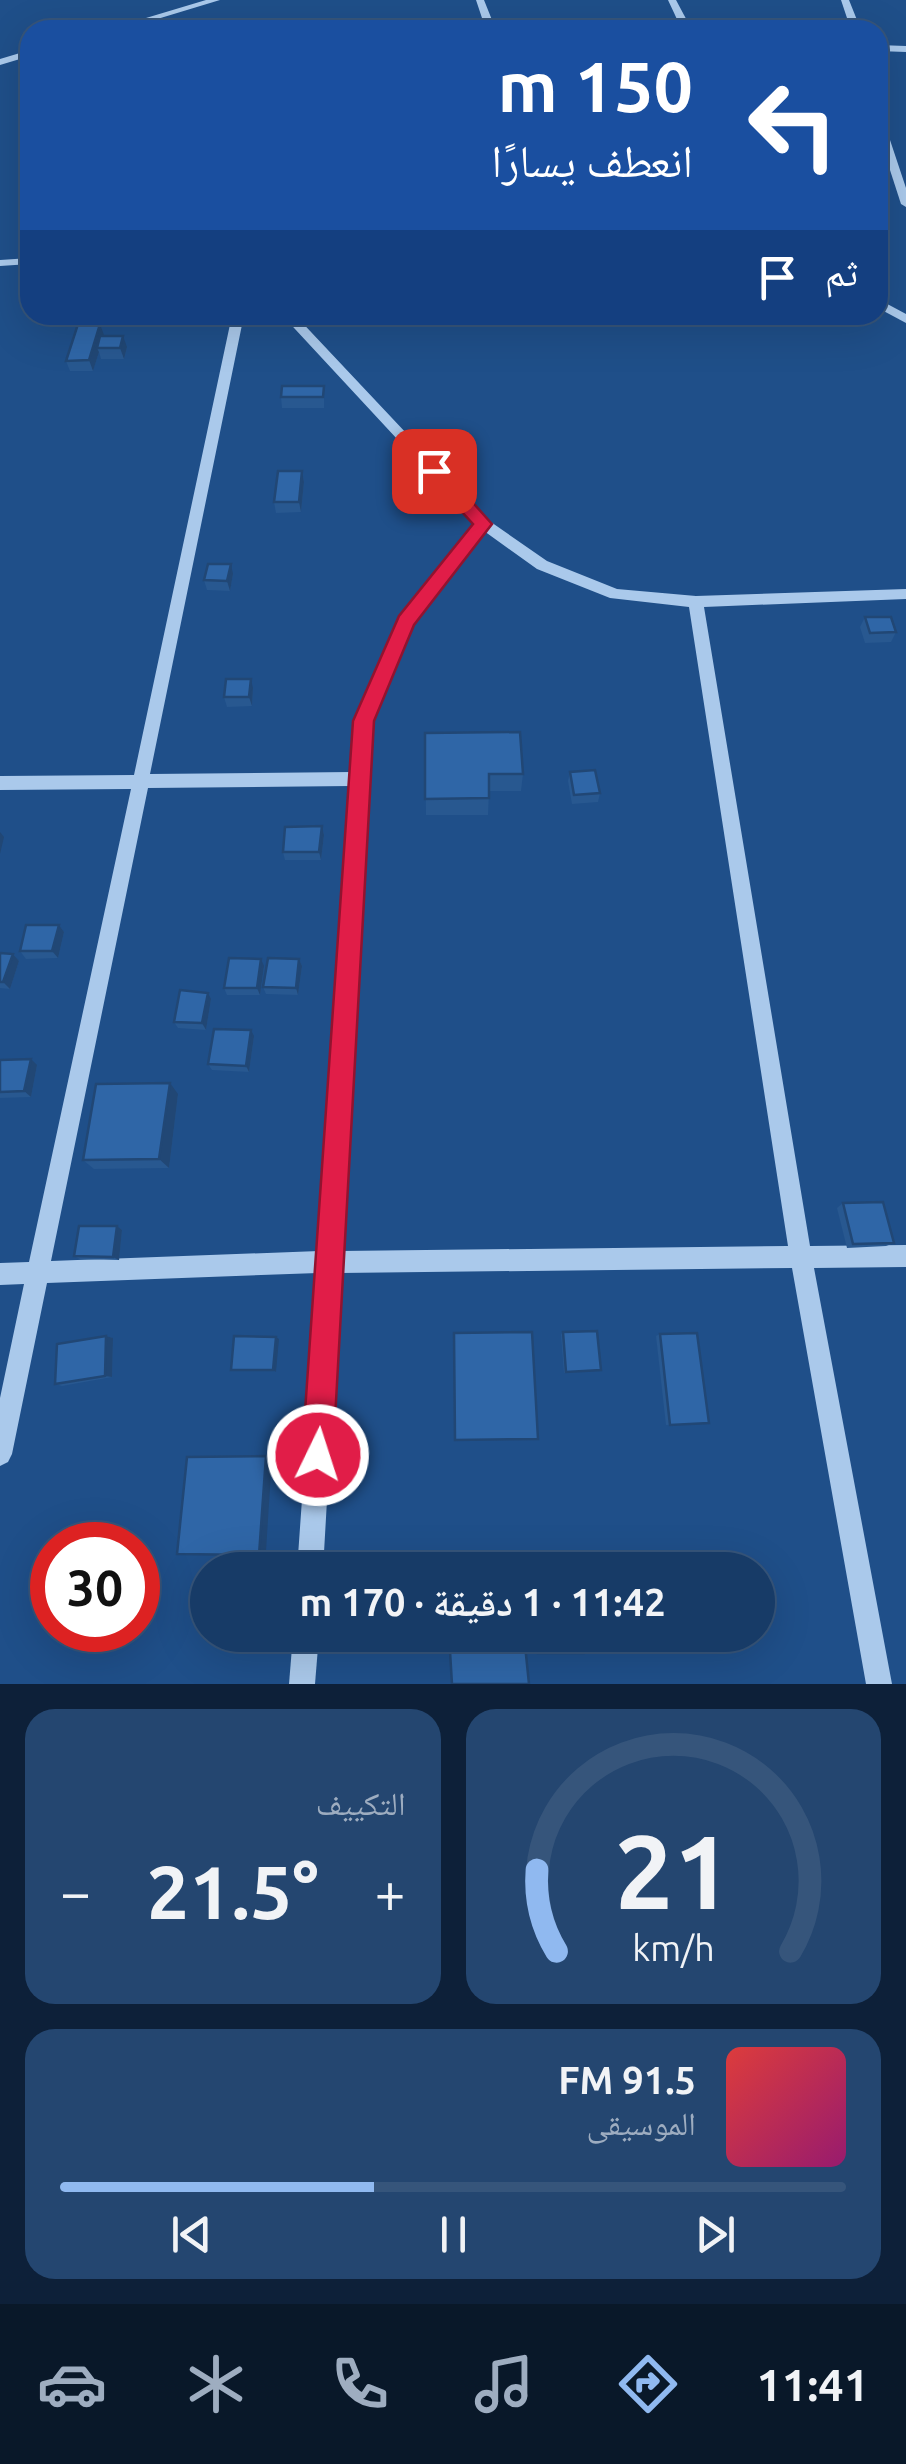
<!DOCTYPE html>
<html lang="ar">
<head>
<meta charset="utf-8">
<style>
  :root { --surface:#173b67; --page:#244670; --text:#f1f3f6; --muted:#9eadc0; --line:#36557b; --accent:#90b9f0 }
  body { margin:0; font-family:Ubuntu,"Noto Naskh Arabic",sans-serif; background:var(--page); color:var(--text); direction:rtl; height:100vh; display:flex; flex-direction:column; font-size:38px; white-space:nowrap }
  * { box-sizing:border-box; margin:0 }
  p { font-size:32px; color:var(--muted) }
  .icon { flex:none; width:55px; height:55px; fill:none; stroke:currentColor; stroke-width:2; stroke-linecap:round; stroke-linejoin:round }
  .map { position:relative; height:1684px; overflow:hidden; direction:ltr }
  .sheet { display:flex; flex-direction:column; gap:25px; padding:25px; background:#0d2039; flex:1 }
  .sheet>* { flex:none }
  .hud { position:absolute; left:20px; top:20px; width:868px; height:305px; border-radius:30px; box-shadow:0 10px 40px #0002,0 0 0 2px var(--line); direction:rtl; background:#1a4fa0; color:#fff; overflow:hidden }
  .speed { position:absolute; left:30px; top:1522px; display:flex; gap:20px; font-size:50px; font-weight:700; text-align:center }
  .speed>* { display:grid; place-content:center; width:130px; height:130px; border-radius:50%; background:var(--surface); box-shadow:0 10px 40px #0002,0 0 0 2px var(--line); line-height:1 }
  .speed .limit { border:15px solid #d22; background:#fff; color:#111 }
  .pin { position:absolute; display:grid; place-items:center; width:85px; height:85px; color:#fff; margin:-42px; border-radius:20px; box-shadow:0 5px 15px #0006 }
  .me { position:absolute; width:110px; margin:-55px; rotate:4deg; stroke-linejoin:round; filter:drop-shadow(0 0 8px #0008) }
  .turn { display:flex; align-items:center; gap:35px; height:210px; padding:0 30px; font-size:45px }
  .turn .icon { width:130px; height:130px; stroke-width:2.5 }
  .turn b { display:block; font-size:70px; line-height:85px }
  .then { display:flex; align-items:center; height:95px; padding:0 30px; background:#0003; gap:20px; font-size:38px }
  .big { font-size:75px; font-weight:700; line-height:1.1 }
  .sheet .tile { flex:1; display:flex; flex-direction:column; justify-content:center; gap:15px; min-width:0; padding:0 35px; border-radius:30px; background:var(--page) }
  .sheet .dial { align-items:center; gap:0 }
  .dial svg { height:260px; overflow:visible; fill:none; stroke:var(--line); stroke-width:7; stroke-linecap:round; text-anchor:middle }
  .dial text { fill:var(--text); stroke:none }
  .song { display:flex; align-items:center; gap:30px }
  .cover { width:120px; height:120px; border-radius:15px; background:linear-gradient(135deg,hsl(0 70% 55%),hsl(320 70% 35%)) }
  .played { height:10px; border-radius:5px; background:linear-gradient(90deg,var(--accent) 40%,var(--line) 40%) }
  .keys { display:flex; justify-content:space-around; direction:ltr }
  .heat { display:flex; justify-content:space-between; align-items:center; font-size:55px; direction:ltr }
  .sheet .tiles { flex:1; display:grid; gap:25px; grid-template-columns:1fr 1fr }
  .tile:last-child { grid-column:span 2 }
  .trip { position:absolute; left:190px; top:1552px; width:585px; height:100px; border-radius:50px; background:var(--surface); box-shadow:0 10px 40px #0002,0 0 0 2px var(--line); font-weight:700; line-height:100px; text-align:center; direction:rtl }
  .tab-bar { display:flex; height:160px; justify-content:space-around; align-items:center; background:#091829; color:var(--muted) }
  .tab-bar .icon { width:70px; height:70px }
  .tab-bar .on { color:var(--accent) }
  .tab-bar b { font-size:45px; color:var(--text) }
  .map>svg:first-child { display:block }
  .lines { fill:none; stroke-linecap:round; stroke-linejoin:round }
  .minor { fill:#aac9eb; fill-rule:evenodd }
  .wall { fill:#285890 }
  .shaded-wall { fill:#214775 }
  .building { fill:#2f66a7; stroke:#214775; stroke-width:2.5 }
  .route { fill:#e11d48; stroke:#92132f; stroke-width:2.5 }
</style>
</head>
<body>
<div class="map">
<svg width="906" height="1684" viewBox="0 0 906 1684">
  <rect width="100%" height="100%" fill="#1f4f89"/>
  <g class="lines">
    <!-- minor -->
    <g class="minor">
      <polygon points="206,0 220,0 121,30 106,30"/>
      <polygon points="476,0 484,0 496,30 486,30"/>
      <polygon points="668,0 676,0 692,30 682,30"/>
      <polygon points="841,0 849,0 861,30 851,30"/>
      <polygon points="878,45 906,46 906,52 878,51"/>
      <polygon points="30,50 30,56 0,65 0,59"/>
      <polygon points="878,116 883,119 906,188 906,207 901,204 878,133"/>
      <polygon points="30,258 30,264 0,266 0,260"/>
      <polygon points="878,299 906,314 906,323 878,308"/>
      <path d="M232 315H244L150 774 352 772 356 721 398 621 475 523 282 315H295L488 520 547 561 617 589 696 596 906 589V599L704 607 810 1246 906 1245V1267L814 1268 892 1684H866L792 1268 340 1273 323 1570H297L318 1273 47 1283 12 1454 8 1462 0 1466V1398L24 1284 0 1285V1263L29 1262 131 789 0 790V776L134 775ZM484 531 537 569 610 598 689 607 788 1246 341 1251 372 721 413 623ZM351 786 319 1251 51 1261 148 788Z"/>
      <polygon points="293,1635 319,1635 315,1684 289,1684"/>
    </g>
  </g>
  <!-- wall -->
  <g class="wall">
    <polygon points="104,335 103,336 127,347 124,359 101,359 99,352 93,371 70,371 66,361"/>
    <polygon points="324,386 324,408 282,408 281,397"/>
    <polygon points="302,471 304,482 301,512 276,513 274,502"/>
    <polygon points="233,574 230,591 207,590 204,580"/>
    <polygon points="865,617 896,632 891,642 865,643 860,627"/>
    <polygon points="253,688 252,706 227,707 224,697"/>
    <polygon points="425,733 523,774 521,791 489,791 488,815 426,815"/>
    <polygon points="570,772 600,793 598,802 572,804 568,781"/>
    <polygon points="322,826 324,835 321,860 285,860 283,852"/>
    <polygon points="59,925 64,932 58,958 26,959 20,951"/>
    <polygon points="0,953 13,954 19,961 10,989 0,988"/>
    <polygon points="299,959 302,966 298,995 266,994 263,987"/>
    <polygon points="264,966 260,995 227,995 224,988"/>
    <polygon points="211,999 206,1030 178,1028 174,1022"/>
    <polygon points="254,1036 249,1072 212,1070 208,1064"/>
    <polygon points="0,1060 37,1065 31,1097 0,1098"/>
    <polygon points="178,1094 169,1168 94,1169 83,1160"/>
    <polygon points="843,1203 894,1243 886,1246 847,1248 837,1208"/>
    <polygon points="117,1226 122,1230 119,1260 80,1259 74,1256"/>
    <polygon points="563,1332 601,1370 564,1373 561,1334"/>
    <polygon points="660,1334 709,1423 666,1425 656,1336"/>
    <polygon points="106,1336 113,1338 112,1377 62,1386 55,1384"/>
    <polygon points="515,1559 518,1570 445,1570 446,1567"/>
  </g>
  <!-- shaded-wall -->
  <g class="shaded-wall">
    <polygon points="100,324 104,335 100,348 97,348 99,352 93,371 89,360"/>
    <polygon points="123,336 127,347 124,359 120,348"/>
    <polygon points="302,471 304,482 301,512 299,502"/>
    <polygon points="231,564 233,574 230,591 227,581"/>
    <polygon points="251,679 253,688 252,706 249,697"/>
    <polygon points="322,826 324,835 321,860 319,852"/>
    <polygon points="0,832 4,837 0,854"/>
    <polygon points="59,925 64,932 58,958 52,951"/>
    <polygon points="13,954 19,961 10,989 3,982"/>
    <polygon points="261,959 264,966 260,995 257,988"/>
    <polygon points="299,959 302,966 298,995 296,988"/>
    <polygon points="208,993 211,999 206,1030 202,1023"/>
    <polygon points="251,1030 254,1036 249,1072 246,1066"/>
    <polygon points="31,1059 37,1065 31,1097 24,1091"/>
    <polygon points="170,1083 178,1094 169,1168 159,1159"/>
    <polygon points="117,1226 122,1230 119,1260 113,1257"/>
    <polygon points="106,1336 113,1338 112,1377 105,1376"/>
    <polygon points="276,1337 279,1339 276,1372 273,1370"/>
    <polygon points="266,1456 272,1456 266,1551 259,1555"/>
  </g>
  <!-- building -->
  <g class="building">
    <polygon points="78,324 100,324 89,360 66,361"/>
    <polygon points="100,336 123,336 120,348 97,348"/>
    <polygon points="282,386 324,386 323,397 281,397"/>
    <polygon points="278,471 302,471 299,502 274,502"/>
    <polygon points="208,564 231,564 227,581 204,580"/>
    <polygon points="865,617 891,617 896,632 870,633"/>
    <polygon points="226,679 251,679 249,697 224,697"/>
    <polygon points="520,732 523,774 489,774 489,798 425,799 425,733"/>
    <polygon points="595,770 600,793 574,795 570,772"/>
    <polygon points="322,826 319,852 283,852 285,827"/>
    <polygon points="26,925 59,925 52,951 20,951"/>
    <polygon points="0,953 13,954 3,982 0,982"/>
    <polygon points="229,958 261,959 257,988 224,988"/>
    <polygon points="268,958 299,959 296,988 263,987"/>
    <polygon points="180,990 208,993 202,1023 174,1022"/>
    <polygon points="214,1029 251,1030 246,1066 208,1064"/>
    <polygon points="31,1059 24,1091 0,1092 0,1060"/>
    <polygon points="170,1083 159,1159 83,1160 96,1084"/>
    <polygon points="883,1202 894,1243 853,1244 843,1203"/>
    <polygon points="79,1226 117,1226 113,1257 74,1256"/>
    <polygon points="597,1331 601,1370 566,1372 563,1332"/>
    <polygon points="532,1332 538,1439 455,1440 454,1333"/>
    <polygon points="697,1333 709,1423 670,1425 660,1334"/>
    <polygon points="106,1336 105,1376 55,1384 57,1344"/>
    <polygon points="234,1336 276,1337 273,1370 231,1370"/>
    <polygon points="266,1456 259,1555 177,1554 187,1457"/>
    <polygon points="518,1563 518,1570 454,1570"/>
    <polygon points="449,1635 524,1635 529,1684 452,1684"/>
    <polygon points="538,1635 582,1635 583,1653 538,1653"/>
  </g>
  <!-- route -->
  <polygon class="route" points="434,465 441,467 492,524 414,625 374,721 333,1455 328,1466 318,1470 307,1466 302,1455 353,721 399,616 473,524 428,475 428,467"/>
</svg>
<div class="speed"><div class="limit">30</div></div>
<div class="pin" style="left:434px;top:471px;background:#d93025"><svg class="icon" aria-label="arrive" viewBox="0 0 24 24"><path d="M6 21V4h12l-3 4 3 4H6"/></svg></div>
<svg class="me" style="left:318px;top:1455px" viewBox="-20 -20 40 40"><circle r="17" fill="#e11d48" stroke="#fff" stroke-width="3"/><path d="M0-11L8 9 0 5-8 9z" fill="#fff"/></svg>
<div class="trip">11:42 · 1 دقيقة · 170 m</div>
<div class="hud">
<div class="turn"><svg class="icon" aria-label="left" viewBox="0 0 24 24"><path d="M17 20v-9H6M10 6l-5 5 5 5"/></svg><div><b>150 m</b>انعطف يسارًا</div></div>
<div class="then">ثم<svg class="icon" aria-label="arrive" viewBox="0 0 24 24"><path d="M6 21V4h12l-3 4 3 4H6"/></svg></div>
</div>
</div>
<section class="sheet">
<div class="tiles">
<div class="tile dial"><svg viewBox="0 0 100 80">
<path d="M14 69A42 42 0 1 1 86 69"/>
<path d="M14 69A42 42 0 0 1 8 44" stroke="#90b9f0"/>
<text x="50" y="56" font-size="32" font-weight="700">21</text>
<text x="50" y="72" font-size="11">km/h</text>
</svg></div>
<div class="tile"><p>التكييف</p>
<div class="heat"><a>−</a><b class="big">21.5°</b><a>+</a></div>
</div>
<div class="tile">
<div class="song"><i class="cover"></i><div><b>91.5 FM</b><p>الموسيقى</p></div></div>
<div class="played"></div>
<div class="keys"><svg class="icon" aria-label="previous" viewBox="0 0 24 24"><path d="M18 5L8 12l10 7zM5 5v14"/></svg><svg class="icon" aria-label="pause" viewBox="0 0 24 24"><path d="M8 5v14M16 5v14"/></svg><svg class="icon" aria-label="next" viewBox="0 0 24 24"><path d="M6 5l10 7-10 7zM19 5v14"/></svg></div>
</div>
</div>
</section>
<nav class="tab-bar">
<b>11:41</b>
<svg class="icon on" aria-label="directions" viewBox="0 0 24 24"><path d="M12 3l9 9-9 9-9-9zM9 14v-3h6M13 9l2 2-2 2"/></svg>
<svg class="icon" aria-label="music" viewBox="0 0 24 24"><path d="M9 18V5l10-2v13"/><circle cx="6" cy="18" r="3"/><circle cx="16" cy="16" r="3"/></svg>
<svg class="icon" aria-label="phone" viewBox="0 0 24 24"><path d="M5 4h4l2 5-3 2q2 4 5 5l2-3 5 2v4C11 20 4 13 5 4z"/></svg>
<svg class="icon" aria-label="climate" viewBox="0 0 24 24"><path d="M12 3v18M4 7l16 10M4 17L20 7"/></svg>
<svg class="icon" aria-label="car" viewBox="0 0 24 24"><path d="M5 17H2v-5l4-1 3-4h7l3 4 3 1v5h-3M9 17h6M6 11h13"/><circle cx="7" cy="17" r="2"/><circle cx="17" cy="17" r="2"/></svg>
</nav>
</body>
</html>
